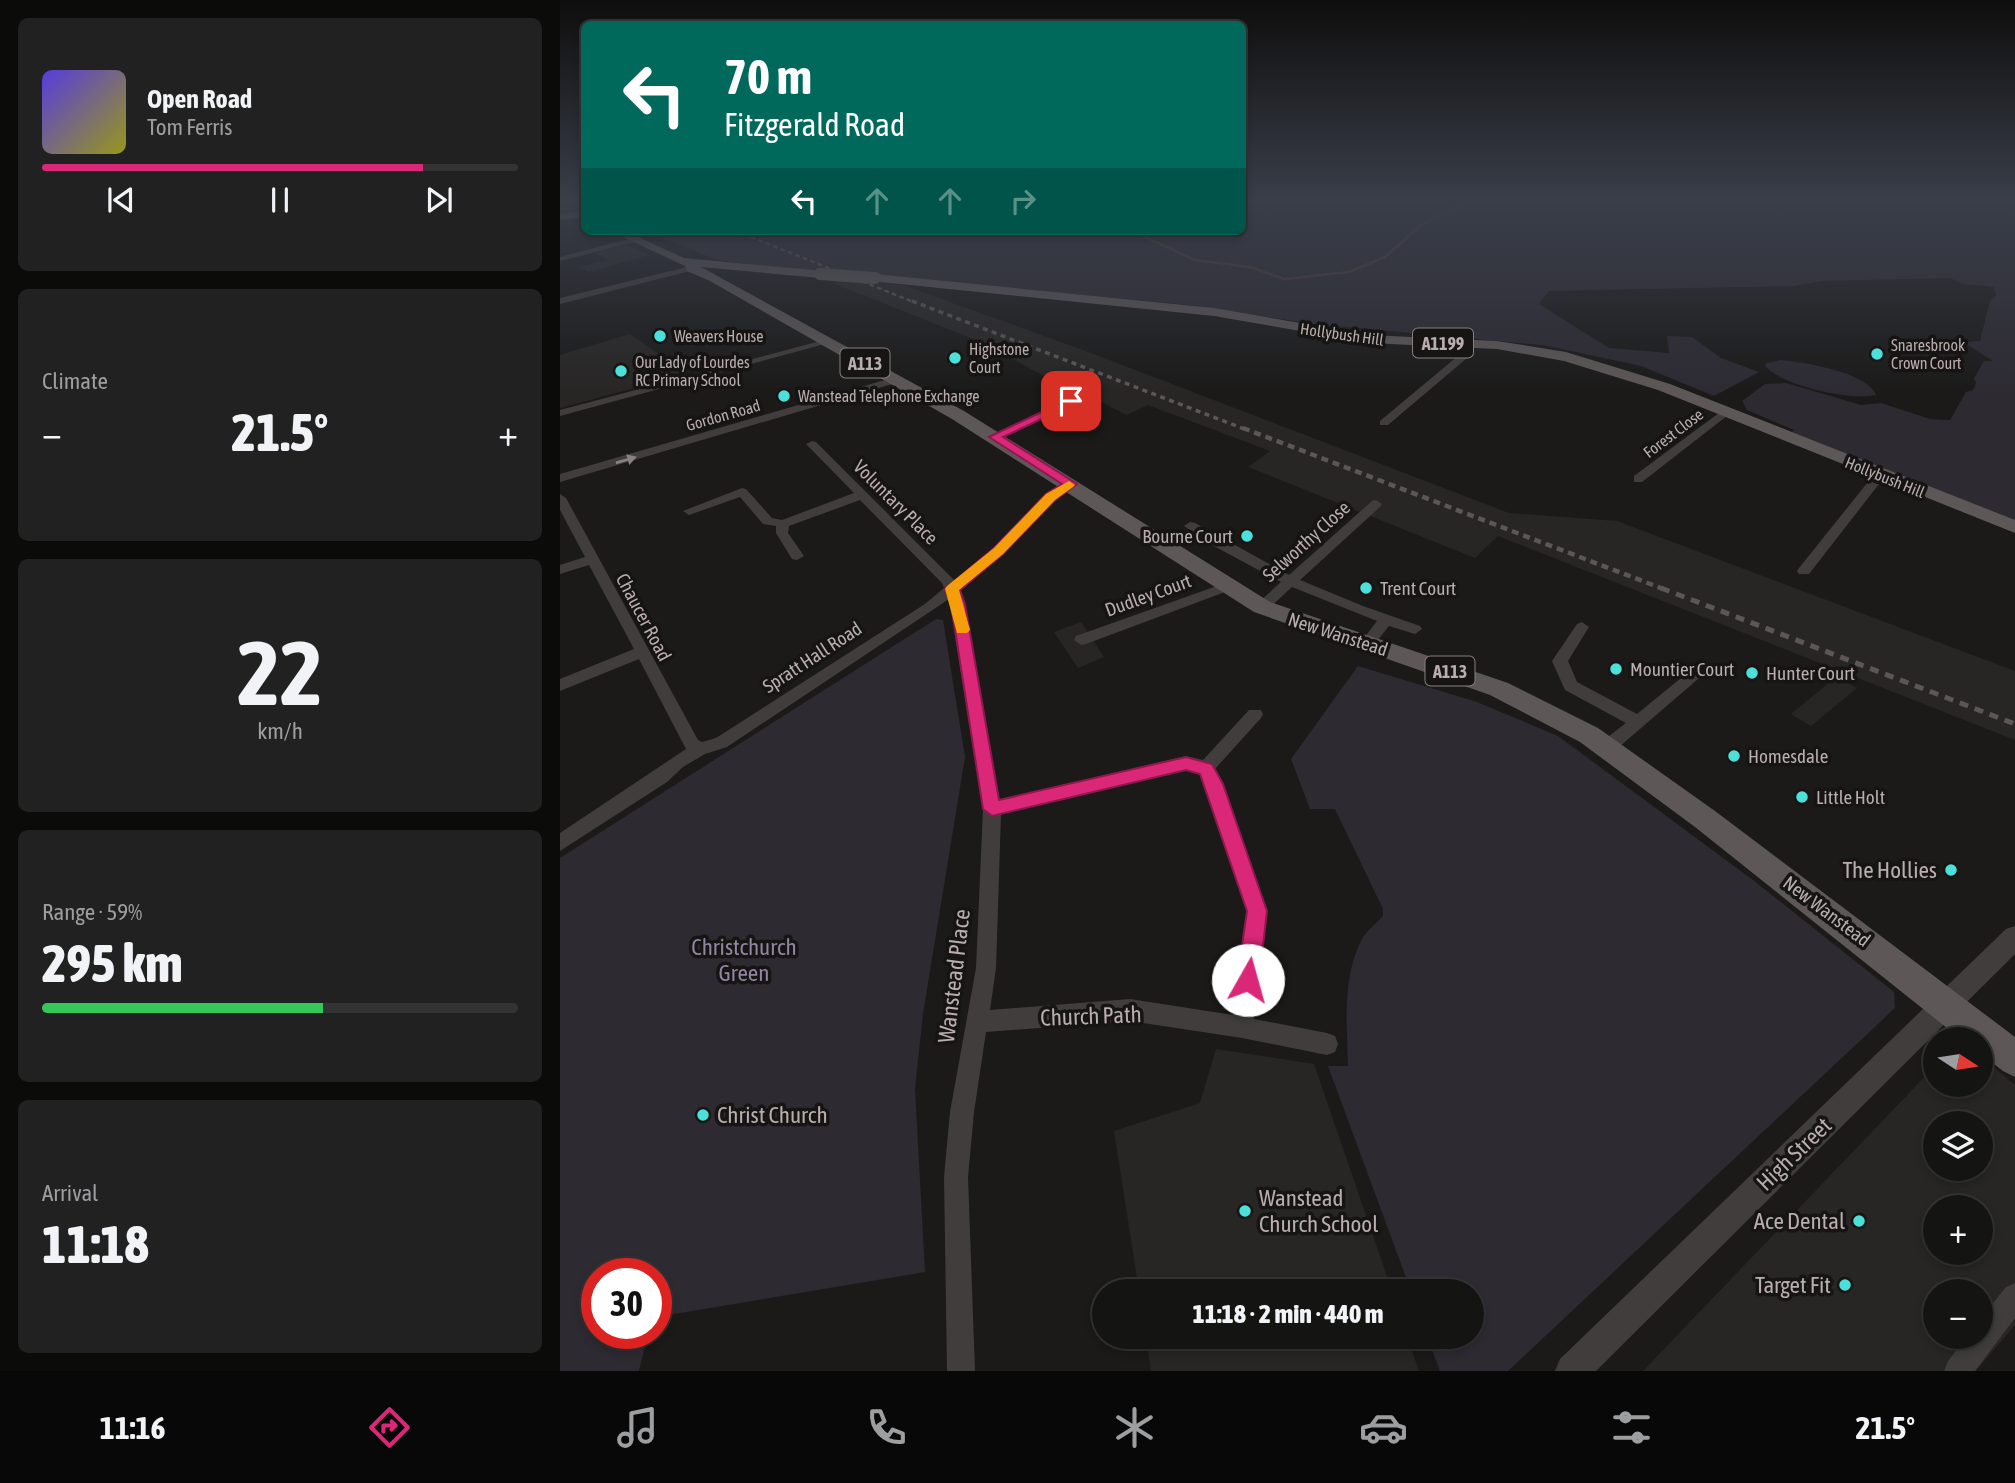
<!DOCTYPE html>
<html lang="en">
<head>
<meta charset="utf-8">
<style>
  :root { --surface:#141413; --page:#212121; --text:#f1f3f6; --muted:#9d9ea0; --line:#333; --accent:#db2777 }
  body { margin:0; font-family:"Asap Condensed",sans-serif; background:var(--page); color:var(--text); height:100vh; display:flex; flex-direction:column; font-size:26px; white-space:nowrap }
  * { box-sizing:border-box; margin:0 }
  p { font-size:23px; color:var(--muted) }
  .icon { flex:none; width:38px; height:38px; fill:none; stroke:currentColor; stroke-width:2; stroke-linecap:round; stroke-linejoin:round }
  .map { position:relative; flex:1; overflow:hidden }
  .details { display:flex; flex-direction:column; gap:18px; padding:18px; background:#0b0b0a; width:560px }
  .details>* { flex:none }
  .hud { position:absolute; left:21px; top:21px; width:665px; height:214px; border-radius:10px; box-shadow:0 4px 10px #0003,0 0 0 2px var(--line); background:#00695c; color:#fff; overflow:hidden }
  .needle { width:46px; rotate:102deg }
  .controls { position:absolute; left:1363px; top:1027px; display:grid; gap:14px }
  .controls a { display:grid; place-items:center; width:70px; height:70px; border-radius:50%; background:var(--surface); box-shadow:0 4px 10px #0003,0 0 0 2px var(--line); font-size:35px }
  .speed { position:absolute; left:21px; top:1258px; display:flex; gap:14px; font-size:35px; font-weight:700; text-align:center }
  .speed>* { display:grid; place-content:center; width:91px; height:91px; border-radius:50%; background:var(--surface); box-shadow:0 4px 10px #0003,0 0 0 2px var(--line); line-height:1 }
  .speed .limit { border:10px solid #d22; background:#fff; color:#111 }
  .pin { position:absolute; display:grid; place-items:center; width:60px; height:60px; color:#fff; margin:-30px; border-radius:14px; box-shadow:0 4px 10px #0006 }
  .me { position:absolute; width:77px; margin:-38px; rotate:7deg; stroke-linejoin:round; filter:drop-shadow(0 0 5px #0008) }
  .turn { display:flex; align-items:center; gap:24px; height:147px; padding:0 28px; font-size:32px }
  .turn .icon { width:91px; height:91px; stroke-width:2.5 }
  .turn b { display:block; font-size:49px; line-height:60px }
  .lanes { display:flex; align-items:center; height:66px; padding:0 28px; background:#0003; justify-content:center; gap:35px; direction:ltr }
  .lanes .off { opacity:.35 }
  .big { font-size:52px; font-weight:800; line-height:1.1 }
  .details .card { flex:1; display:flex; flex-direction:column; justify-content:center; gap:10px; min-width:0; padding:0 24px; border-radius:10px; background:var(--page) }
  .details .dial { align-items:center; gap:0 }
  .dial b { font-size:91px; line-height:1 }
  .song { display:flex; align-items:center; gap:21px }
  .cover { width:84px; height:84px; border-radius:10px; background:linear-gradient(135deg,hsl(250 70% 55%),hsl(60 70% 35%)) }
  .played { height:7px; border-radius:4px; background:linear-gradient(90deg,var(--accent) 80%,var(--line) 80%) }
  .keys { display:flex; justify-content:space-around; direction:ltr }
  .heat { display:flex; justify-content:space-between; align-items:center; font-size:38px; direction:ltr }
  .charge { height:10px; border-radius:5px; background:linear-gradient(90deg,#34c759 59%,var(--line) 0) }
  .trip { position:absolute; left:532px; top:1279px; width:392px; height:70px; border-radius:35px; background:var(--surface); box-shadow:0 4px 10px #0003,0 0 0 2px var(--line); font-weight:800; line-height:70px; text-align:center }
  .menu { display:flex; height:112px; justify-content:space-around; align-items:center; background:#080808; color:var(--muted) }
  .menu .icon { width:49px; height:49px }
  .menu .on { color:var(--accent) }
  .menu b { font-size:32px; color:var(--text) }
  main { display:flex; flex:1; min-height:0 }
  .map>svg:first-child { display:block }
  .built { fill:#282625; fill-rule:evenodd }
  .green { fill:#2d2a32 }
  .lines { fill:none; stroke-linecap:round; stroke-linejoin:round }
  .stream { stroke:#4c3b3f; stroke-width:2.5 }
  .minor { fill:#423d3d; fill-rule:evenodd }
  .tertiary { fill:#423d3d; fill-rule:evenodd }
  .primary { fill:#5e5757; fill-rule:evenodd }
  .rail-far3 { stroke:#5d5656; stroke-width:2.5; stroke-dasharray:4.5 3.5; stroke-linecap:butt }
  .rail-far2 { stroke:#5d5656; stroke-width:3.5; stroke-dasharray:5 4.5; stroke-linecap:butt }
  .rail-far1 { stroke:#5d5656; stroke-width:4.5; stroke-dasharray:7 5; stroke-linecap:butt }
  .rail { stroke:#5d5656; stroke-width:5; stroke-dasharray:9 7; stroke-linecap:butt }
  .primary-bridge { stroke:#5e5757; stroke-width:12 }
  .oneway { fill:#898080 }
  .route { fill:#db2777; stroke:#8e194d; stroke-width:2 }
  .slow { fill:#f59e0b }
  .poi-dot { fill:#4be1da; stroke:#161514; stroke-width:2.5 }
  .labels { text-anchor:middle; dominant-baseline:central; stroke-width:7; stroke-linejoin:round; paint-order:stroke }
  .far-street-label { font-size:16px; fill:#b9adad; stroke:#161514 }
  .far-poi-label { font-size:16px; fill:#b9adad; stroke:#161514; text-anchor:start }
  .shield { fill:#161514; stroke:#887f7f; stroke-width:2 }
  .shield-label { font-size:18px; font-weight:bold; fill:#b9adad }
  .street-label { font-size:19px; fill:#b9adad; stroke:#161514 }
  .poi-label { font-size:19px; fill:#b9adad; stroke:#161514; text-anchor:start }
  .near-poi-label { font-size:23px; fill:#b9adad; stroke:#161514; text-anchor:end }
  .near-park-label { font-size:23px; fill:#9086a2; stroke:#161514 }
  .near-street-label { font-size:23px; fill:#b9adad; stroke:#161514 }
</style>
</head>
<body>
<main>
<section class="details">
<div class="card">
<div class="song"><i class="cover"></i><div><b>Open Road</b><p>Tom Ferris</p></div></div>
<div class="played"></div>
<div class="keys"><svg class="icon" aria-label="previous" viewBox="0 0 24 24"><path d="M18 5L8 12l10 7zM5 5v14"/></svg><svg class="icon" aria-label="pause" viewBox="0 0 24 24"><path d="M8 5v14M16 5v14"/></svg><svg class="icon" aria-label="next" viewBox="0 0 24 24"><path d="M6 5l10 7-10 7zM19 5v14"/></svg></div>
</div>
<div class="card"><p>Climate</p>
<div class="heat"><a>−</a><b class="big">21.5°</b><a>+</a></div>
</div>
<div class="card dial"><b>22</b><p>km/h</p></div>
<div class="card"><p>Range · 59%</p><b class="big">295 km</b><div class="charge"></div></div>
<div class="card"><p>Arrival</p><b class="big">11:18</b></div>
</section>
<div class="map">
<svg width="1455" height="1371" viewBox="0 0 1455 1371">
  <rect width="100%" height="100%" fill="#1b1a19"/>
  <!-- built -->
  <g class="built">
    <polygon points="211,231 326,283 343,285 531,353 949,513 1057,521 1455,671 1455,740 938,536 915,558 688,467 710,451 588,405 567,415 527,395 524,397 443,354 446,352 275,284 279,279 230,268"/>
    <polygon points="67,245 90,255 28,272 19,267 48,260 35,253"/>
    <polygon points="70,334 128,374 0,408 0,355"/>
    <polygon points="521,622 544,657 518,668 494,632"/>
    <polygon points="1276,677 1297,688 1251,726 1231,714"/>
    <polygon points="656,1049 754,1064 832,1291 579,1291 554,1131 640,1103"/>
    <path d="M1421 1057 1455 1085V1325L1416 1371H1083L1375 1066 1376 1085H1421ZM1376 1124H1421V1169H1376ZM1376 1208H1421V1253H1376ZM1376 1292H1421V1337H1376Z"/>
    <polygon points="586,1337 847,1337 859,1371 591,1371"/>
  </g>
  <!-- green -->
  <g class="green">
    <polygon points="683,202 1455,202 1455,521 1232,432 1234,430 1187,410 1182,401 1205,384 1226,383 1301,405 1321,403 1370,419 1390,420 1406,392 1413,390 1416,383 1414,378 1424,361 1433,361 1403,342 1420,341 1430,301 1436,295 1434,287 1403,284 1390,278 1261,281 1235,286 989,291 979,304 1049,348 1109,353 1107,336 1132,337 1161,358 1199,372 1154,396 1081,366 983,345 754,324 630,305 195,265 157,260 86,231 682,231"/>
    <path d="M1221 360C1243 362 1307 372 1316 395 1290 401 1223 386 1205 366L1206 363Z"/>
    <polygon points="376,619 383,620 405,757 363,1014 355,1089 365,1272 96,1317 96,1274 37,1274 37,1334 88,1334 79,1371 0,1371 0,858"/>
    <path d="M798 666 917 702 998 736 1193 880 1334 992 1335 1008 948 1371H880L867 1337H912V1292L851 1291 768 1066H788C787 1025 782 979 801 941 805 932 816 924 823 916V909L775 809H750L731 759Z"/>
  </g>
  <g class="lines">
    <!-- stream -->
    <polyline class="stream" points="572,231 635,260 690,267 724,279 789,272 825,257 861,225 906,202"/>
    <!-- minor -->
    <g class="minor">
      <polygon points="72,238 75,242 0,261 0,257"/>
      <polygon points="131,266 134,270 0,304 0,298"/>
      <polygon points="264,340 272,342 0,416 0,410"/>
      <polygon points="904,342 912,344 907,358 828,425 820,425 820,421 899,355"/>
      <polygon points="335,377 340,380 339,382 0,482 0,474"/>
      <polygon points="511,398 516,401 515,403 438,439 428,437"/>
      <polygon points="1163,410 1172,412 1082,482 1074,482 1074,476"/>
      <path d="M252 441 256 442 394 580C407 570 420 560 433 549 450 534 492 478 514 481V487L495 500 444 554 399 590 405 604 439 800 626 756 643 760 689 710H701L703 714 701 718 655 769 707 911 694 1019 767 1033 775 1036 778 1044 775 1052 767 1055 682 1038 570 1021 426 1032 414 1112 408 1177 415 1371H387L384 1177 390 1112 416 968 423 809 389 599 167 747 145 754 123 767 107 782 0 851V833L126 749 79 659 0 691V679L74 649 29 565 0 574V565L25 557 0 510V494L6 498 138 740 142 742 156 738 365 604 384 588 382 583 300 500 229 526 228 533 244 556 237 560 232 559 216 533V526L203 524 180 497 129 515 123 511 182 488 186 489 212 518 222 520 294 493 248 446 246 444ZM626 770 639 773 687 911 673 1015 570 999 430 1010 436 968 441 814Z"/>
      <polygon points="1320,471 1326,475 1249,574 1239,574 1237,571 1239,568 1316,472"/>
      <polygon points="816,500 822,504 820,507 740,580 803,606 860,626 862,629 855,634 829,626 813,646 808,647 801,642 817,621 732,587 707,610 697,610 695,607 697,604 721,582 650,544 624,526 630,522 635,523 729,575 812,501"/>
      <polygon points="668,582 675,586 673,589 526,644 521,645 514,640 516,636"/>
      <polygon points="1022,622 1029,627 1008,661 1017,682 1077,714 1132,669 1137,668 1145,673 1052,753 1040,753 1038,748 1040,743 1066,723 1005,690 992,661 1017,624"/>
      <polygon points="1455,1283 1455,1318 1415,1371 1384,1371 1388,1361 1407,1337 1421,1337 1421,1318 1446,1287"/>
    </g>
    <!-- tertiary -->
    <polygon class="tertiary" points="1455,926 1455,954 1036,1371 995,1371 1000,1359 1446,929"/>
    <!-- primary -->
    <g class="primary">
      <polygon points="24,211 24,217 0,220 0,214"/>
      <polygon points="50,231 65,231 124,258 265,271 265,277 260,278 141,267 404,411 710,602 948,683 1038,728 1155,811 1455,1037 1455,1077 1443,1071 1421,1054 1421,1040 1402,1040 1135,827 1020,742 930,695 694,612 392,419 150,281 127,271 125,266"/>
      <polygon points="315,274 654,308 809,335 937,341 1006,352 1110,384 1455,520 1455,533 1098,390 1004,361 937,349 809,343 654,316 310,281 310,275"/>
    </g>
    <!-- rail-far3 -->
    <polyline class="rail-far3" points="176,231 356,303"/>
    <!-- rail-far2 -->
    <polyline class="rail-far2" points="352,301 687,430"/>
    <!-- rail-far1 -->
    <polyline class="rail-far1" points="683,428 1106,590"/>
    <!-- rail -->
    <polyline class="rail" points="1101,588 1455,724"/>
    <!-- primary-bridge -->
    <polyline class="primary-bridge" points="260,274 315,278"/>
  </g>
  <!-- one-way arrows -->
  <defs><path id="oneway-solid" d="M-6-.8H1V-3.2L6.5 0L1 3.2V.8H-6Z" transform="scale(1.75)"/></defs>
  <use class="oneway" href="#oneway-solid" transform="translate(66 460) rotate(-16)"/>
  <!-- sky -->
  <linearGradient id="sky" x2="0" y2="1"><stop stop-color="#0f0e0e"/><stop offset="0.51" stop-color="#393e49"/><stop offset="1" stop-color="#393e49" stop-opacity="0"/></linearGradient>
  <rect width="1455" height="393" fill="url(#sky)"/>
  <!-- route -->
  <polygon class="route" points="511,398 516,401 514,404 443,437 517,484 495,500 443,554 400,590 405,604 439,800 626,757 652,764 663,784 707,911 699,980 696,988 688,990 681,988 677,980 687,911 640,774 626,770 432,816 423,809 391,604 385,589 434,548 486,494 502,484 429,437"/>
  <!-- slow -->
  <polygon class="slow" points="509,481 515,485 513,487 495,500 443,554 399,590 410,630 407,633 397,633 385,589 387,586 434,548 486,494"/>
  <!-- markers -->
  <g class="poi-dot">
    <circle cx="100" cy="336" r="7"/>
    <circle cx="1317" cy="354" r="7"/>
    <circle cx="395" cy="358" r="7"/>
    <circle cx="61" cy="371" r="7"/>
    <circle cx="224" cy="396" r="7"/>
    <circle cx="687" cy="536" r="7"/>
    <circle cx="806" cy="588" r="7"/>
    <circle cx="1056" cy="669" r="7"/>
    <circle cx="1192" cy="673" r="7"/>
    <circle cx="1174" cy="756" r="7"/>
    <circle cx="1242" cy="797" r="7"/>
    <circle cx="1391" cy="870" r="7"/>
    <circle cx="143" cy="1115" r="7"/>
    <circle cx="685" cy="1211" r="7"/>
    <circle cx="1299" cy="1221" r="7"/>
    <circle cx="1285" cy="1285" r="7"/>
  </g>
  <g class="labels">
    <!-- far-street labels -->
    <g class="far-street-label">
      <text transform="translate(782 334) rotate(8)">Hollybush Hill</text>
      <text transform="translate(163 415) rotate(-16)">Gordon Road</text>
      <text transform="translate(1113 433) rotate(-37)">Forest Close</text>
      <text transform="translate(1325 477) rotate(22)">Hollybush Hill</text>
    </g>
    <!-- far-poi labels -->
    <g class="far-poi-label">
      <text x="114" y="336">Weavers House</text>
      <text x="1331" y="345">Snaresbrook<tspan x="1331" dy="18">Crown Court</tspan></text>
      <text x="409" y="349">Highstone<tspan x="409" dy="18">Court</tspan></text>
      <text x="75" y="362">Our Lady of Lourdes<tspan x="75" dy="18">RC Primary School</tspan></text>
      <text x="238" y="396">Wanstead Telephone Exchange</text>
    </g>
    <!-- shield labels -->
    <g class="shield">
      <rect x="853" y="328.5" width="60" height="29" rx="5"/>
      <rect x="280.5" y="348.5" width="49" height="29" rx="5"/>
      <rect x="865.5" y="656.5" width="49" height="29" rx="5"/>
    </g>
    <g class="shield-label">
      <text x="883" y="343">A1199</text>
      <text x="305" y="363">A113</text>
      <text x="890" y="671">A113</text>
    </g>
    <!-- street labels -->
    <g class="street-label">
      <text transform="translate(336 502) rotate(45)">Voluntary Place</text>
      <text transform="translate(746 541) rotate(-42)">Selworthy Close</text>
      <text transform="translate(588 595) rotate(-20)">Dudley Court</text>
      <text transform="translate(84 617) rotate(62)">Chaucer Road</text>
      <text transform="translate(778 634) rotate(18)">New Wanstead</text>
      <text transform="translate(252 657) rotate(-33)">Spratt Hall Road</text>
      <text transform="translate(1267 911) rotate(37)">New Wanstead</text>
    </g>
    <!-- poi labels -->
    <g class="poi-label">
      <text x="673" y="536" text-anchor="end">Bourne Court</text>
      <text x="820" y="588">Trent Court</text>
      <text x="1070" y="669">Mountier Court</text>
      <text x="1206" y="673">Hunter Court</text>
      <text x="1188" y="756">Homesdale</text>
      <text x="1256" y="797">Little Holt</text>
    </g>
    <!-- near-poi labels -->
    <g class="near-poi-label">
      <text x="1377" y="870">The Hollies</text>
      <text x="157" y="1115" text-anchor="start">Christ Church</text>
      <text x="699" y="1198" text-anchor="start">Wanstead<tspan x="699" dy="26">Church School</tspan></text>
      <text x="1285" y="1221">Ace Dental</text>
      <text x="1271" y="1285">Target Fit</text>
    </g>
    <!-- near-park labels -->
    <g class="near-park-label">
      <text x="184" y="947">Christchurch<tspan x="184" dy="26">Green</tspan></text>
    </g>
    <!-- near-street labels -->
    <g class="near-street-label">
      <text transform="translate(394 976) rotate(-83)">Wanstead Place</text>
      <text transform="translate(531 1016) rotate(-2)">Church Path</text>
      <text transform="translate(1234 1154) rotate(-44)">High Street</text>
    </g>
  </g>
</svg>
<div class="controls">
<a><svg class="needle" viewBox="-14 -14 28 28"><path d="M0-13l5 13h-10z" fill="#e53935"/><path d="M0 13l5-13h-10z" fill="#9d9ea0"/></svg></a>
<a><svg class="icon" aria-label="layers" viewBox="0 0 24 24"><path d="M12 4l9 5-9 5-9-5zM3 14l9 5 9-5"/></svg></a>
<a>+</a>
<a>−</a>
</div>
<div class="speed"><div class="limit">30</div></div>
<div class="pin" style="left:511px;top:401px;background:#d93025"><svg class="icon" aria-label="arrive" viewBox="0 0 24 24"><path d="M6 21V4h12l-3 4 3 4H6"/></svg></div>
<svg class="me" style="left:688px;top:980px" viewBox="-20 -20 40 40"><circle r="19" fill="#fff"/><path d="M0-13L10 11 0 6-10 11z" fill="#db2777"/></svg>
<div class="trip">11:18 · 2 min · 440 m</div>
<div class="hud">
<div class="turn"><svg class="icon" aria-label="left" viewBox="0 0 24 24"><path d="M17 20v-9H6M10 6l-5 5 5 5"/></svg><div><b>70 m</b>Fitzgerald Road</div></div>
<div class="lanes"><svg class="icon" aria-label="left" viewBox="0 0 24 24"><path d="M17 20v-9H6M10 6l-5 5 5 5"/></svg><svg class="icon off" aria-label="ahead" viewBox="0 0 24 24"><path d="M12 20V5M6 11l6-6 6 6"/></svg><svg class="icon off" aria-label="ahead" viewBox="0 0 24 24"><path d="M12 20V5M6 11l6-6 6 6"/></svg><svg class="icon off" aria-label="right" viewBox="0 0 24 24"><path d="M7 20v-9h11M14 6l5 5-5 5"/></svg></div>
</div>
</div>
</main>
<nav class="menu">
<b>11:16</b>
<svg class="icon on" aria-label="directions" viewBox="0 0 24 24"><path d="M12 3l9 9-9 9-9-9zM9 14v-3h6M13 9l2 2-2 2"/></svg>
<svg class="icon" aria-label="music" viewBox="0 0 24 24"><path d="M9 18V5l10-2v13"/><circle cx="6" cy="18" r="3"/><circle cx="16" cy="16" r="3"/></svg>
<svg class="icon" aria-label="phone" viewBox="0 0 24 24"><path d="M5 4h4l2 5-3 2q2 4 5 5l2-3 5 2v4C11 20 4 13 5 4z"/></svg>
<svg class="icon" aria-label="climate" viewBox="0 0 24 24"><path d="M12 3v18M4 7l16 10M4 17L20 7"/></svg>
<svg class="icon" aria-label="car" viewBox="0 0 24 24"><path d="M5 17H2v-5l4-1 3-4h7l3 4 3 1v5h-3M9 17h6M6 11h13"/><circle cx="7" cy="17" r="2"/><circle cx="17" cy="17" r="2"/></svg>
<svg class="icon" aria-label="filters" viewBox="0 0 24 24"><path d="M4 7h16M4 17h16"/><circle cx="9" cy="7" r="2"/><circle cx="15" cy="17" r="2"/></svg>
<b>21.5°</b>
</nav>
</body>
</html>
